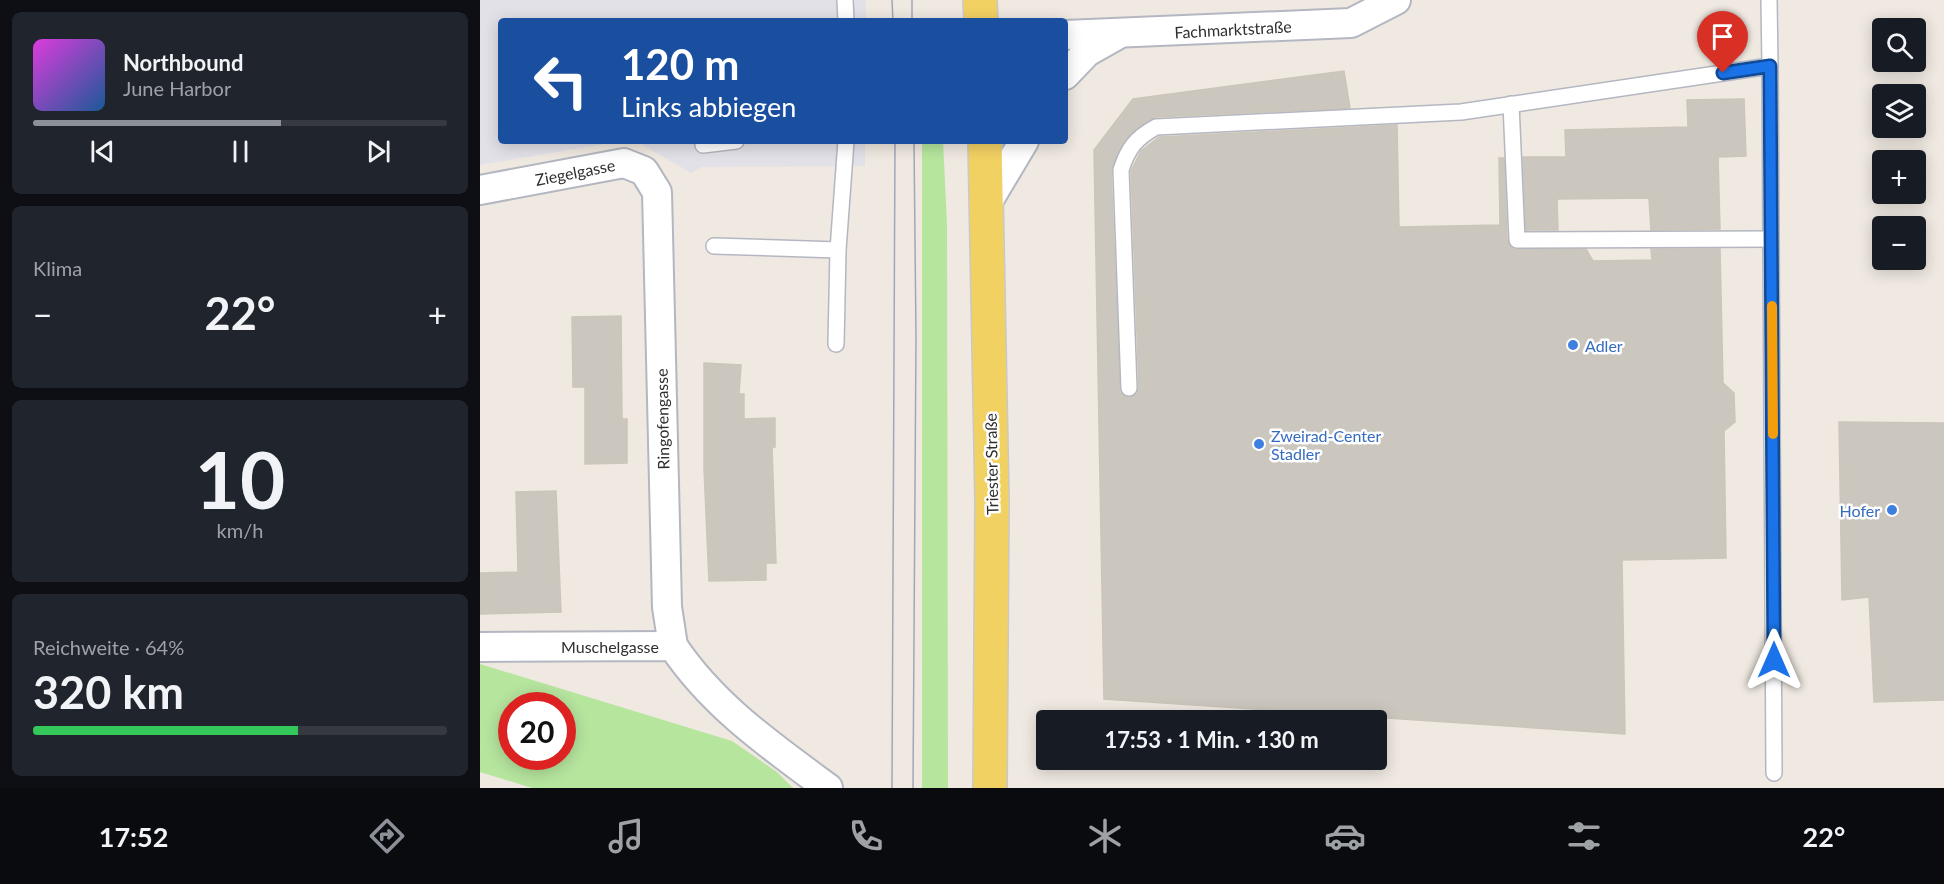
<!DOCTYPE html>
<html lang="de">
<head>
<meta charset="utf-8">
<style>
  :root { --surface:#171b24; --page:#20242c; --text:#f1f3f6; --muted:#9ea1a6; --line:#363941; --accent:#8c9099 }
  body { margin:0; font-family:Lato,sans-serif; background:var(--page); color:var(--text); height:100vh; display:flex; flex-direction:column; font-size:22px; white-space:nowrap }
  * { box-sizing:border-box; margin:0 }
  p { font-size:20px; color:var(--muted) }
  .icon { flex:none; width:33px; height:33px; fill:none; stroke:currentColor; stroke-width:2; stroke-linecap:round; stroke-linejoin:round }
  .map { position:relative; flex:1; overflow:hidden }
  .details { display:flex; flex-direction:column; gap:12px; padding:12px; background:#0d0f14; width:480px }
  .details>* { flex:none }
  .top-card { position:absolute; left:18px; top:18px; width:570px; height:126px; border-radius:6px; box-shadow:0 3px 15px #0003; background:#1a4fa0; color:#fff; overflow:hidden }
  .buttons { position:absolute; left:1392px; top:18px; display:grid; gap:12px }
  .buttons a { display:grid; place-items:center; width:54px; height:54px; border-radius:6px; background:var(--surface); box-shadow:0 3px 15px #0003; font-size:30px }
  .speed { position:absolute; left:18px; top:692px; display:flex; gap:12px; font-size:30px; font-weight:700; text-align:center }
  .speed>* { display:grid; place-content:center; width:78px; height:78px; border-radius:50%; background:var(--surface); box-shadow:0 3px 15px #0003; line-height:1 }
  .speed .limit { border:9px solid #d22; background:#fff; color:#111 }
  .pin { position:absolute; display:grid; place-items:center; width:51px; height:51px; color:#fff; margin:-62px -26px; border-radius:50% 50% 50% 0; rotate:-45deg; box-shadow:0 0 6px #0007 }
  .pin .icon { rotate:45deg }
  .me { position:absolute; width:66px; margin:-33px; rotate:0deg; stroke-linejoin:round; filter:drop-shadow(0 0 4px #0008) }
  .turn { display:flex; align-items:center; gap:21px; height:126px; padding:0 24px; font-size:27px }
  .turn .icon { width:78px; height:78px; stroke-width:2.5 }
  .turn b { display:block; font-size:42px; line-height:51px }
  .big { font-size:45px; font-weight:700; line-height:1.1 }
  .details .card { flex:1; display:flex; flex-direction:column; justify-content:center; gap:9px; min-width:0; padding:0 21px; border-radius:9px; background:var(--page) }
  .details .dial { align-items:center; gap:0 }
  .dial b { font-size:78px; line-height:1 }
  .song { display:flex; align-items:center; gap:18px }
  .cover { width:72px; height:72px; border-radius:9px; background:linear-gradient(135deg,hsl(300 70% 55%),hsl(210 70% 35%)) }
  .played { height:6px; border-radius:3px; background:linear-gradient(90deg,var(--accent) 60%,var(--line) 60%) }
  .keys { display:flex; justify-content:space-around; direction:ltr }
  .heat { display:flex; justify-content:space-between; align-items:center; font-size:33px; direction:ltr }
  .charge { height:9px; border-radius:4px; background:linear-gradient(90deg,#34c759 64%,var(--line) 0) }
  .trip { position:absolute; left:556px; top:710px; width:351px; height:60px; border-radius:6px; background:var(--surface); box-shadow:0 3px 15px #0003; font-weight:700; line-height:60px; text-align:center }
  .menu { display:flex; height:96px; justify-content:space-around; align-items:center; background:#090b0e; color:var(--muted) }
  .menu .icon { width:42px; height:42px }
  .menu .on { color:var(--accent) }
  .menu b { font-size:27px; color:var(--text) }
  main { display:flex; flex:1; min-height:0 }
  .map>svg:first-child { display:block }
  .industrial { fill:#e3e1e8 }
  .green { fill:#b6e59e; fill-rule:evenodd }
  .building { fill:#cbc7bf; stroke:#cbc5ba; stroke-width:1.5 }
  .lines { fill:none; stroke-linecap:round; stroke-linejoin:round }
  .lane-casing { stroke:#b4b7c1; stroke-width:18 }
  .street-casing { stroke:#b4b7c1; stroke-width:32 }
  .primary-casing { stroke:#c9c9c9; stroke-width:36 }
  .lane { stroke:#fff; stroke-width:15 }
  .street { stroke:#fff; stroke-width:28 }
  .primary { stroke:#f2d163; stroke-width:33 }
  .tram { stroke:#a3a6b8; stroke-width:1.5 }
  .route-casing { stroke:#114b97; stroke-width:15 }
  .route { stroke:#1a73e8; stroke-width:10 }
  .slow { stroke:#f59e0b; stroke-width:10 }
  .shop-dot { fill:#3f7fe0; stroke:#fff; stroke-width:2 }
  .labels { text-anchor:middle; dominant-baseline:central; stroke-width:5; stroke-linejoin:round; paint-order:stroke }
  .street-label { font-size:16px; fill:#2e2e2e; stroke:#fff }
  .shop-label { font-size:16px; fill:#366cbe; stroke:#fff; text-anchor:start }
</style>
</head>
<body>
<main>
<section class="details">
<div class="card">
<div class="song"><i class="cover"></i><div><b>Northbound</b><p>June Harbor</p></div></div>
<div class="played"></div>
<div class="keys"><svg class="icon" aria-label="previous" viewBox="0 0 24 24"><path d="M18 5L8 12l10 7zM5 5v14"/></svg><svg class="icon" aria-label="pause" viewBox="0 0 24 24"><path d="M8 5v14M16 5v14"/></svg><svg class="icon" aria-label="next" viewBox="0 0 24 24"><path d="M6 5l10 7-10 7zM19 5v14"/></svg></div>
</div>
<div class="card"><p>Klima</p>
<div class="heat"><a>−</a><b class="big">22°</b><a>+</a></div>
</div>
<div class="card dial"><b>10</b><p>km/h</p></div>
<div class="card"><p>Reichweite · 64%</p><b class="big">320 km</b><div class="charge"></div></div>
</section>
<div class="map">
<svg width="1464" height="788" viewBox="0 0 1464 788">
  <rect width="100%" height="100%" fill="#efe9e1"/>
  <!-- industrial -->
  <g class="industrial">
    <polygon points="0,0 386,0 386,21 21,21 21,141 142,141 0,165"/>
    <polygon points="156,141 385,141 385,166 222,167 211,173"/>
  </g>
  <!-- green -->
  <g class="green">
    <polygon points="442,141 463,141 467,224 468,788 442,788"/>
    <path d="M0 664 252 741 297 772 313 788H52L0 772ZM32 705H82V756H32Z"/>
  </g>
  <!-- building -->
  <g class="building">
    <polygon points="864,71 870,108 676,117 657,128 642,144 631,170 640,393 650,398 657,393 659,388 651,171 661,151 679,137 917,125 919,227 1020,225 1019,158 1024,158 1027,240 1033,249 1106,249 1113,261 1172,260 1171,249 1240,249 1243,383 1254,393 1255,422 1244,431 1246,558 1142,560 1145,734 624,699 614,150 653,99"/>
    <polygon points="1264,99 1266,156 1238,157 1240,229 1171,230 1169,198 1077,199 1078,230 1046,230 1043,157 1086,157 1085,130 1208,127 1207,100"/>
    <polygon points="141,316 142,419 147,419 147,463 105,464 105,387 93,387 92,317"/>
    <polygon points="224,363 261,365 259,394 264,394 264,419 295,418 295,447 292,447 296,563 286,563 286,580 229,581 224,468"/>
    <polygon points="1359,422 1464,423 1464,700 1394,702 1389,597 1362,600"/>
    <polygon points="76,491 81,612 0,614 0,573 38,572 36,492"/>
  </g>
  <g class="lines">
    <defs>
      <g id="lane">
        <polyline points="365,0 366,21"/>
        <polyline points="1289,0 1290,66"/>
        <polyline points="1031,104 1037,240 1291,239"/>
        <polyline points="223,145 256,141"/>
        <polyline points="234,246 358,250"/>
        <polyline points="356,344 358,250 366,141"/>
        <path d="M649 388 641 170C648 148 656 138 676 127L981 112 1290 66 1294 773"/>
      </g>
      <g id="street">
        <polyline points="585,35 871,23 916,0"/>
        <polyline points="585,75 607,52 637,35"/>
        <polyline points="0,190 144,163 164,171 177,192 187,607 193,646"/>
        <polyline points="507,203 544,141"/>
        <path d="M0 647 193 646C233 706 291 746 348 788"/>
      </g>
      <g id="primary">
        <polyline points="500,0 501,21"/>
        <polyline points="505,141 512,501 510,788"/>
      </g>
    </defs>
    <!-- lane casing -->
    <use href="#lane" class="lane-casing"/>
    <!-- street casing -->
    <use href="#street" class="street-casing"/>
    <!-- primary casing -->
    <use href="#primary" class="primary-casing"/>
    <!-- lane -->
    <use href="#lane" class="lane"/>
    <!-- street -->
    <use href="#street" class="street"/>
    <!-- primary -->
    <use href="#primary" class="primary"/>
    <!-- tram -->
    <g class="tram">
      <polyline points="412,0 413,21"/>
      <polyline points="432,0 432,21"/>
      <polyline points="412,788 415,141"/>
      <polyline points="433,788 436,338 434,141"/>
    </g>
  </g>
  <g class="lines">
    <defs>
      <polyline id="route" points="1243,73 1290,66 1294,660"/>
    </defs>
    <!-- route casing -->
    <use href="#route" class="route-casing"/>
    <!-- route -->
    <use href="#route" class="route"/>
    <!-- slow -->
    <polyline class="slow" points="1292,306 1293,434"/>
  </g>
  <!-- markers -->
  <g class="shop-dot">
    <circle cx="1093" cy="345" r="6"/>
    <circle cx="779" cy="444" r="6"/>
    <circle cx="1412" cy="510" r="6"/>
  </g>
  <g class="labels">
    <!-- street labels -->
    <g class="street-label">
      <text transform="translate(753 29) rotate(-3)">Fachmarktstraße</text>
      <text transform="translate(95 172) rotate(-11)">Ziegelgasse</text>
      <text transform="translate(182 419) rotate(-91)">Ringofengasse</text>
      <text transform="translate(511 464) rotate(-91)">Triester Straße</text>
      <text x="130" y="646">Muschelgasse</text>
    </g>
    <!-- shop labels -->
    <g class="shop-label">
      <text x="1105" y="345">Adler</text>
      <text x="791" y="435">Zweirad-Center<tspan x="791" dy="18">Stadler</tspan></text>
      <text x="1400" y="510" text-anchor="end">Hofer</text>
    </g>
  </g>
</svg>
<div class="buttons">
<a><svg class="icon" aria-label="search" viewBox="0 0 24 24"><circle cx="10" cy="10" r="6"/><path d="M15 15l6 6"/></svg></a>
<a><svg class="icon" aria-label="layers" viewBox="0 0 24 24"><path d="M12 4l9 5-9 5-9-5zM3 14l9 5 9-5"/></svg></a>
<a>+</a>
<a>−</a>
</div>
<div class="speed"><div class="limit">20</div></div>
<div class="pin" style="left:1243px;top:73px;background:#d93025"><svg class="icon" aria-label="arrive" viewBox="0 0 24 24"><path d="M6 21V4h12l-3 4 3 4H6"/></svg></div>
<svg class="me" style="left:1294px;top:660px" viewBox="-20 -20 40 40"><path d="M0-17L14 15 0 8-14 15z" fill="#1a73e8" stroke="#fff" stroke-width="4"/></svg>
<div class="trip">17:53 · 1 Min. · 130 m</div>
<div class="top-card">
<div class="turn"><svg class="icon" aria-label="left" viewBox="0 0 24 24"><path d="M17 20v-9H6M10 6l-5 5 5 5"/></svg><div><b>120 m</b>Links abbiegen</div></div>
</div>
</div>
</main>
<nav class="menu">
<b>17:52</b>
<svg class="icon on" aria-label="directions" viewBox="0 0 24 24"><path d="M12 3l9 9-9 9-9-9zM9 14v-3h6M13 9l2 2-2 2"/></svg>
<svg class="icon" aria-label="music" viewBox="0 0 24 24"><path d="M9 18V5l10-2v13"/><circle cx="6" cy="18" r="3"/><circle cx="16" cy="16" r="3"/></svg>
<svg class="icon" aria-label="phone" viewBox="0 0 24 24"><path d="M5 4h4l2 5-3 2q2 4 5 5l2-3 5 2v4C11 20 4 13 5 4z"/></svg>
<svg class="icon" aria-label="climate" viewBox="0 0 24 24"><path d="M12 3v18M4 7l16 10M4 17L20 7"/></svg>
<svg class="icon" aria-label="car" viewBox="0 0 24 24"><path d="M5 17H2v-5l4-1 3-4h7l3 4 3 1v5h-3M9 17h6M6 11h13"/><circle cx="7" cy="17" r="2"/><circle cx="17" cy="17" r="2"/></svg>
<svg class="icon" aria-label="filters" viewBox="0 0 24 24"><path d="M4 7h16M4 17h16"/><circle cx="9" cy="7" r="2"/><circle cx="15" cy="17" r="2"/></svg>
<b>22°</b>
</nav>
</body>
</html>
